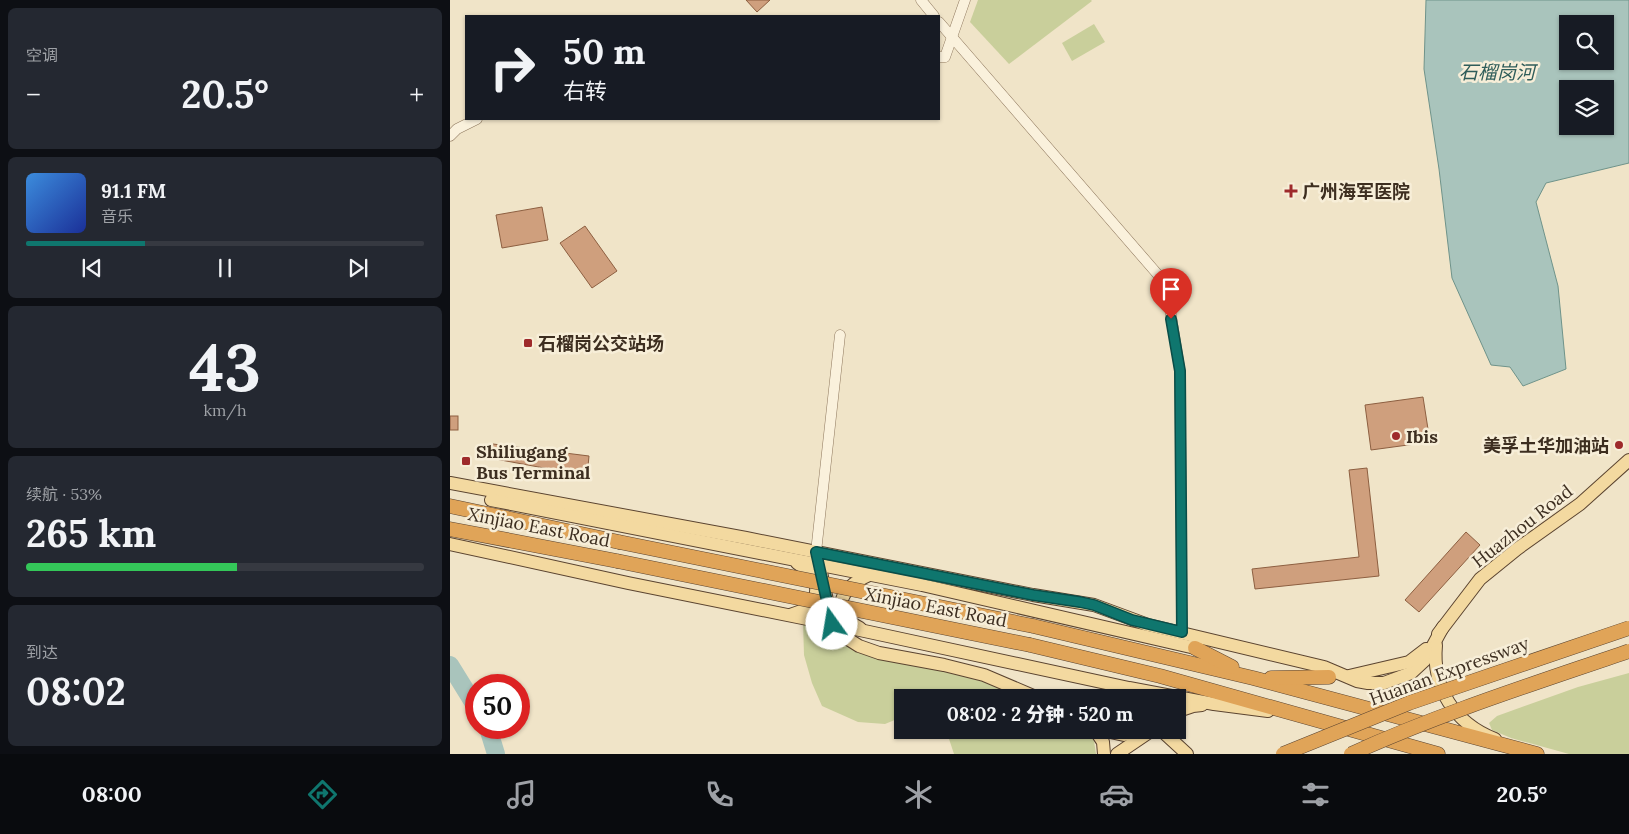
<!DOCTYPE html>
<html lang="zh">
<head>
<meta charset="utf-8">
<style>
  :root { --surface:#171b24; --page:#242831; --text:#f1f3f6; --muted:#9ea1a6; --line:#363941; --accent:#0f766e }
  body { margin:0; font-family:Lora,"Noto Sans SC",serif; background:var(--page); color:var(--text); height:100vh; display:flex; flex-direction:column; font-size:19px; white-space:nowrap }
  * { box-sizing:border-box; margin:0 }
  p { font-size:16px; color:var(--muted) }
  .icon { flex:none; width:28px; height:28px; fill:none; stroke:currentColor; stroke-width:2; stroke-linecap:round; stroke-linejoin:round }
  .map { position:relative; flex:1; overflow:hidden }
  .panel { display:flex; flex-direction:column; gap:8px; padding:8px; background:#0d0f14; width:450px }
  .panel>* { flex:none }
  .guide { position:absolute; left:15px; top:15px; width:475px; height:105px; border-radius:0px; box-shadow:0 1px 4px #0004; background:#171b24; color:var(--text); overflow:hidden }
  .fabs { position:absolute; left:1109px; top:15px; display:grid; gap:10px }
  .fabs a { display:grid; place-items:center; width:55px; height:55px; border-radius:0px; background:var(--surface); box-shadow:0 1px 4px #0004; font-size:25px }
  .speed { position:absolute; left:15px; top:674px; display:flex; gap:10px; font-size:25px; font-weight:700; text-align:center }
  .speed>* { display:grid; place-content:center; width:65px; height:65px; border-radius:50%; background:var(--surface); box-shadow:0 1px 4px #0004; line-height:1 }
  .speed .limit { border:8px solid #d22; background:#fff; color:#111 }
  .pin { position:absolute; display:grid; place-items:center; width:42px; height:42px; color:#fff; margin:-51px -21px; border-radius:50% 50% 50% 0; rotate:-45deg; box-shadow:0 0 5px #0007 }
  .pin .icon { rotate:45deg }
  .me { position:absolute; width:55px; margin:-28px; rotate:347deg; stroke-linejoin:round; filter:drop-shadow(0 0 4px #0008) }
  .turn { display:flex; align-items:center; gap:18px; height:105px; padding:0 15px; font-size:22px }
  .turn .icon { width:65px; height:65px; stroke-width:2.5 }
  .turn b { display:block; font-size:35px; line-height:42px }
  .big { font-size:38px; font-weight:800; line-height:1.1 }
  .panel .tile { flex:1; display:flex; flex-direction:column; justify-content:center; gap:8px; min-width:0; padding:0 18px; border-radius:8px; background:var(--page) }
  .panel .dial { align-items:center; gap:0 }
  .dial b { font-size:65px; line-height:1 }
  .song { display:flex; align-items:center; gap:15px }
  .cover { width:60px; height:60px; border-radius:8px; background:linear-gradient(135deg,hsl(210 70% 55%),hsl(230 70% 35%)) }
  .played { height:5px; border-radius:2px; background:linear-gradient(90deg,var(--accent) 30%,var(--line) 30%) }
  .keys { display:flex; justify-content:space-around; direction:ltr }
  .heat { display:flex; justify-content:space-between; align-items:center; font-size:28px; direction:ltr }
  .charge { height:8px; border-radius:4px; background:linear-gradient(90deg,#34c759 53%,var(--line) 0) }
  .trip { position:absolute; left:444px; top:689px; width:292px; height:50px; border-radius:0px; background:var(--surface); box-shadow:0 1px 4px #0004; font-weight:800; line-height:50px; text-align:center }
  .tabs { display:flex; height:80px; justify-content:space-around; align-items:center; background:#090b0e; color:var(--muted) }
  .tabs .icon { width:35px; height:35px }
  .tabs .current { color:var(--accent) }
  .tabs b { font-size:22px; color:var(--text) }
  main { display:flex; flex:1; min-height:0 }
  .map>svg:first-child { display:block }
  .green { fill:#c9cf9b }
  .water { fill:#a9c4bc; stroke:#6f938a; fill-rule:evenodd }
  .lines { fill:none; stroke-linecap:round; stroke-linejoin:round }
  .river { stroke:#a9c4bc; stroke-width:18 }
  .building { fill:#cf9f7d; stroke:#8d5f41 }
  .minor-casing { stroke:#8d765c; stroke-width:11 }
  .major-casing { stroke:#5b4430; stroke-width:14 }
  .highway-casing { stroke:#5b4430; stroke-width:15 }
  .minor { stroke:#faf1dc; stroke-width:10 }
  .major { stroke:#f3d9a0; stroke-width:12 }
  .highway { stroke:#e0a458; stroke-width:14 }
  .highway-bridge-casing { stroke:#5b4430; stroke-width:15; stroke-linecap:butt }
  .highway-bridge { stroke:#e0a458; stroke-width:14 }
  .route-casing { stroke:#0a4d48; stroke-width:12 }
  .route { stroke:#0f766e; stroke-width:9 }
  .poi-dot { fill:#9e2a2b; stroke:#f7eed8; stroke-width:2 }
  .labels { text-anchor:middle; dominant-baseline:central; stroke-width:5; stroke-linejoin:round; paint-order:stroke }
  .poi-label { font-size:18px; font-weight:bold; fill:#3d2e20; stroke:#f7eed8; text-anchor:start }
  .street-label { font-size:18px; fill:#3d2e20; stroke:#f7eed8 }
  .water-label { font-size:19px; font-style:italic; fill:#2f5d5a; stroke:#f7eed8 }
</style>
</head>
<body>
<main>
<section class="panel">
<div class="tile"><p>空调</p>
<div class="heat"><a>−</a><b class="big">20.5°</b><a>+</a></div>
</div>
<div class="tile">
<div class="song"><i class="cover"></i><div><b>91.1 FM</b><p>音乐</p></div></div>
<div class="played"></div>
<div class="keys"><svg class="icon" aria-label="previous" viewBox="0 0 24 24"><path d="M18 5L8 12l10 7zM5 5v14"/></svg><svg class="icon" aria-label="pause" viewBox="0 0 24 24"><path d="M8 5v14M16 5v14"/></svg><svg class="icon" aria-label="next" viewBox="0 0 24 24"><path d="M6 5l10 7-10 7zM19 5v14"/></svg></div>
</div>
<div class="tile dial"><b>43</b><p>km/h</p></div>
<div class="tile"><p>续航 · 53%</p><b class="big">265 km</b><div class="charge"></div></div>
<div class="tile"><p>到达</p><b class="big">08:02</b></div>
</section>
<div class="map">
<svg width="1179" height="754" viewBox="0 0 1179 754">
  <rect width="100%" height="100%" fill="#f0e4c8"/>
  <!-- green -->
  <g class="green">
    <polygon points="528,0 641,0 642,1 559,64 520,22"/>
    <polygon points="644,24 655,42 622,61 612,43"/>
    <polygon points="353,622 365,624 387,640 454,662 534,680 575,697 452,698 452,717 435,724 408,722 372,706 362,683 354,655"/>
    <polygon points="1179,673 1179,754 1119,754 1061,738 1042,730 1039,723 1047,716 1128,687"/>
    <polygon points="496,730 635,730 644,741 646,754 504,754"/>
  </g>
  <!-- water -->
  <path class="water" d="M976 0H1179V163L1096 183 1086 202 1108 286 1116 369 1073 386 1060 367 1041 365 1002 278 989 169 974 69ZM1118 24H1155V61H1118ZM1118 89H1155V126H1118Z"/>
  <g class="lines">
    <!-- river -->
    <g class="river">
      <polyline points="0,665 26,707"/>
      <polyline points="38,728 46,754"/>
    </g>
  </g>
  <!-- building -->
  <g class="building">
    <polygon points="296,0 320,0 307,12"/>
    <polygon points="92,207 98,240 52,248 46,215"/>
    <polygon points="135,226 167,271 142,288 110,243"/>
    <polygon points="973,397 980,442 921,450 915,405"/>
    <rect x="0" y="416" width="8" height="14"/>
    <polygon points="43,444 139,456 137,476 40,458"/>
    <polygon points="917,468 929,576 805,589 802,569 909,557 899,470"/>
    <polygon points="1016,532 1030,545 969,612 955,600"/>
  </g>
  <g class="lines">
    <defs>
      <g id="minor">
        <polyline points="471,0 484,16"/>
        <polyline points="489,22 716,284 730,371 732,632"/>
        <polyline points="489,57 495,57 515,0"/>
        <polyline points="0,136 7,129 27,119"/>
        <polyline points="366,552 390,335"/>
      </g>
      <g id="major">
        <polyline points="0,483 296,538 583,595 644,605 698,625 874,667 907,681 918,683 934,683 961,673 975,660 993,627"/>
        <polyline points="41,500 472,585 745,648"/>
        <polyline points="0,544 178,583 382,624 679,688 764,704 818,711"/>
        <polyline points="368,558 382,624 390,634 409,646 429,653 494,665 534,675 588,698"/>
        <path d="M340 615C372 606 375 581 347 563"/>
        <path d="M410 628C377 611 392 587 419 575"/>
        <polyline points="988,634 1030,579 1067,549 1130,504 1179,460"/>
        <path d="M986 645C982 688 1004 723 1045 739"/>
        <polyline points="899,676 959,662 976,649"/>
        <polyline points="728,711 743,706 752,705"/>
        <polyline points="645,730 653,742 654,754"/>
        <polyline points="651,730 674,735 696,730"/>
        <polyline points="711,730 737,754"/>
        <polyline points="667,754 698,733"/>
      </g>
      <g id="highway">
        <polyline points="0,506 169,542"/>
        <polyline points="0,529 167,561"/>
        <polyline points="583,626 803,678 1087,754"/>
        <polyline points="580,645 710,676 988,754"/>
        <polyline points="745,648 782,667"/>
        <polyline points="821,678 879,677"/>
      </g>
    </defs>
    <!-- minor casing -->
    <use href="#minor" class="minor-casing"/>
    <!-- major casing -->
    <use href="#major" class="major-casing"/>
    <!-- highway casing -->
    <use href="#highway" class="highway-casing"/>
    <!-- minor -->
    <use href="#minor" class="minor"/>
    <!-- major -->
    <use href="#major" class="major"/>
    <!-- highway -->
    <use href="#highway" class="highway"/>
    <defs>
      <g id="highway-bridge">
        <polyline points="169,542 583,626"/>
        <polyline points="167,561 580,645"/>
        <polyline points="833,754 959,703 1179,628"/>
        <path d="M901 754C991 713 1086 683 1179 651"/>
      </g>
    </defs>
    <!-- highway-bridge casing -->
    <use href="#highway-bridge" class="highway-bridge-casing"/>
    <!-- highway-bridge -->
    <use href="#highway-bridge" class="highway-bridge"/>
  </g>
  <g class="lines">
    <defs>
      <polyline id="route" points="382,624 366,552 583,595 630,602 644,605 682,620 732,632 730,371 721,319"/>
    </defs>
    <!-- route casing -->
    <use href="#route" class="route-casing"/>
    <!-- route -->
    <use href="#route" class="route"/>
  </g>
  <!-- markers -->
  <g class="poi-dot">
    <path d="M838.5 183.5h5v5h5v5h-5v5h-5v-5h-5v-5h5z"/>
    <rect x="73" y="338" width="10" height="10" rx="2.5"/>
    <circle cx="946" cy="436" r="5"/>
    <circle cx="1169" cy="445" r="5"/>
    <rect x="11" y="456" width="10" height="10" rx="2.5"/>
  </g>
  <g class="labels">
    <!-- poi labels -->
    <g class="poi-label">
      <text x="852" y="191">广州海军医院</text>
      <text x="88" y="343">石榴岗公交站场</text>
      <text x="956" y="436">Ibis</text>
      <text x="1159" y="445" text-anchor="end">美孚土华加油站</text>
      <text x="26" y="451">Shiliugang<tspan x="26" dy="21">Bus Terminal</tspan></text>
    </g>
    <!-- street labels -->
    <g class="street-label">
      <text transform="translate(1072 526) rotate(-38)">Huazhou Road</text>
      <text transform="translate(89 527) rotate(11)">Xinjiao East Road</text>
      <text transform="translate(486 607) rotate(11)">Xinjiao East Road</text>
      <text transform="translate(999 671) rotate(-20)">Huanan Expressway</text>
    </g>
    <!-- water labels -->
    <g class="water-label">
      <text x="1047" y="72">石榴岗河</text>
    </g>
  </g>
</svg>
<div class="fabs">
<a><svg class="icon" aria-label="search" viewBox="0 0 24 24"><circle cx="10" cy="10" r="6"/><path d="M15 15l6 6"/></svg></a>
<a><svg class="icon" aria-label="layers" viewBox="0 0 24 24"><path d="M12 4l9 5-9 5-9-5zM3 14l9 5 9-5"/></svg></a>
</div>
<div class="speed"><div class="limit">50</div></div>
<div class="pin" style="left:721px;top:319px;background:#d93025"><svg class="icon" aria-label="arrive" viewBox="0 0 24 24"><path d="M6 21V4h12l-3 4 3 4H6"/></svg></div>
<svg class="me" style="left:382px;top:624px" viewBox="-20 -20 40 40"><circle r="19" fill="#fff"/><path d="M0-13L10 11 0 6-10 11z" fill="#0f766e"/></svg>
<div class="trip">08:02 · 2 分钟 · 520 m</div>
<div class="guide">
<div class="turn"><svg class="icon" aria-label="right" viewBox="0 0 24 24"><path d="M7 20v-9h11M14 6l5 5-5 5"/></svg><div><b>50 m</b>右转</div></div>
</div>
</div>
</main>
<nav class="tabs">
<b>08:00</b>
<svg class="icon current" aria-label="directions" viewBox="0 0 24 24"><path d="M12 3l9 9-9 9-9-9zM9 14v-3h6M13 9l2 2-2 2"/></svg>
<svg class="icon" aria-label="music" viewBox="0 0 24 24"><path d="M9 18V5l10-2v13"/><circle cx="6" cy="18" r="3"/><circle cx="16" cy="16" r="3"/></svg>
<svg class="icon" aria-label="phone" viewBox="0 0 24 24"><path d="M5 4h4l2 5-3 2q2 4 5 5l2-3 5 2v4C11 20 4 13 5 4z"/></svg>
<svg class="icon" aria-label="climate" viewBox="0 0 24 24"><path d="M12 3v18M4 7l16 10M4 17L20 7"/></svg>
<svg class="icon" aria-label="car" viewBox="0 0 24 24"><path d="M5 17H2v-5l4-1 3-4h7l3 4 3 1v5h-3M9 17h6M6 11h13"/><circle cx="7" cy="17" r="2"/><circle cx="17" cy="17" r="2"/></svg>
<svg class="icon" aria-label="filters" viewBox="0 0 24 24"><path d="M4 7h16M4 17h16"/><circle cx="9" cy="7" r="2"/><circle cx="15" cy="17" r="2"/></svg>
<b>20.5°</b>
</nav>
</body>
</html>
